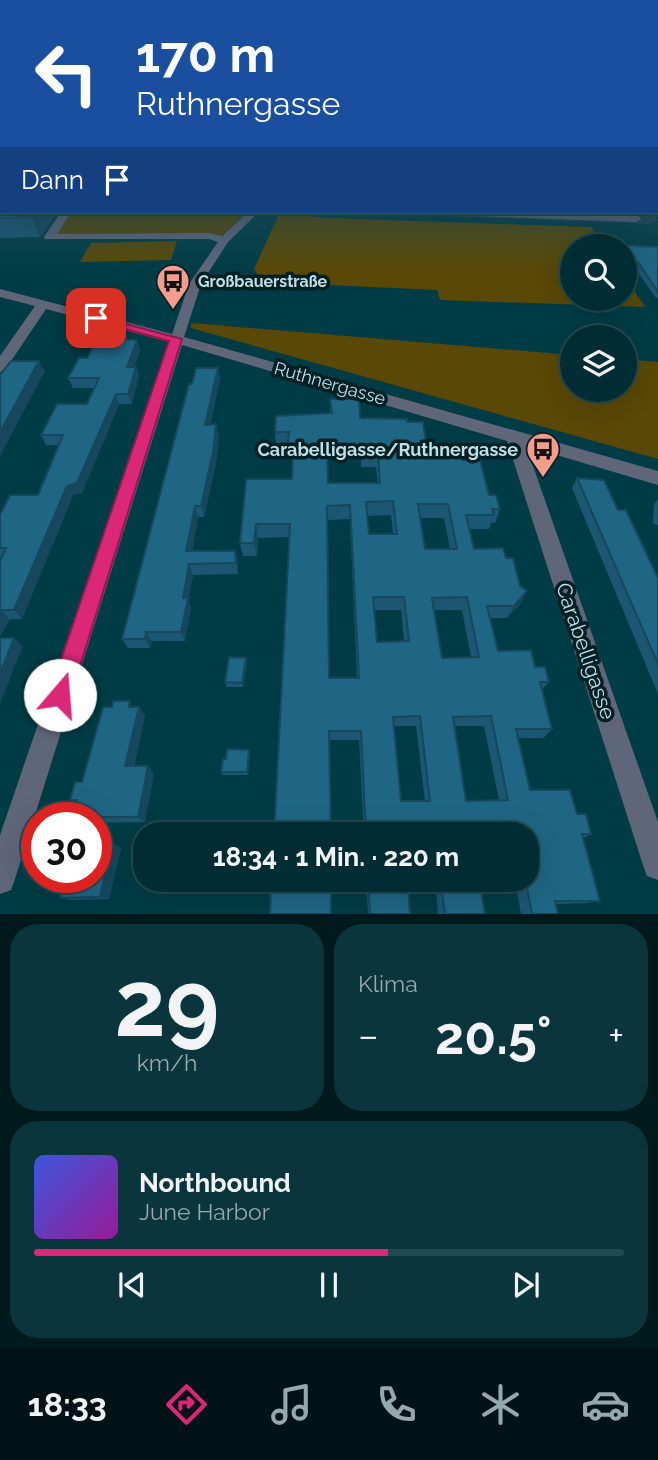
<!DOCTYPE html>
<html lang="de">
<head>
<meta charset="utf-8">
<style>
  :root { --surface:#002d34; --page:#0a353c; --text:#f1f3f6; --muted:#95a8ac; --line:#22494f; --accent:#db2777 }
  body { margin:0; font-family:Raleway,sans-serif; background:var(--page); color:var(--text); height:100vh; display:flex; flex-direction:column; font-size:26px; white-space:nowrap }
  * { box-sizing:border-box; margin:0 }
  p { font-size:23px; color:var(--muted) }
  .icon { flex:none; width:38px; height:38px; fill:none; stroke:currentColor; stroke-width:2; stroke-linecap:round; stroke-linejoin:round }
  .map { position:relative; height:914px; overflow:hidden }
  .side { display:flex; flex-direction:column; gap:10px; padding:10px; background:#00191d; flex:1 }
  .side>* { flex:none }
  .guide { position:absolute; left:0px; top:0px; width:658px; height:214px; box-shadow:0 7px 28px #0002,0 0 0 2px var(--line); background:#1a4fa0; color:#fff; overflow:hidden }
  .fabs { position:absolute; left:560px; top:234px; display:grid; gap:14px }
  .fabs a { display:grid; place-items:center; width:77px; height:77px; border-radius:50%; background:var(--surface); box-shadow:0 7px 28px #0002,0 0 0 2px var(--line); font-size:35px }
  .speed { position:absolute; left:21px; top:802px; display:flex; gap:14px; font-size:35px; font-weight:700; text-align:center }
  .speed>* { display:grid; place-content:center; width:91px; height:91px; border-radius:50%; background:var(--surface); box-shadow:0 7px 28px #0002,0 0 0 2px var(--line); line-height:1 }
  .speed .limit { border:10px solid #d22; background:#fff; color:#111 }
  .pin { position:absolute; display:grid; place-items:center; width:60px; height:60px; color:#fff; margin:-30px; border-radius:14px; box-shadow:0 4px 10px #0006 }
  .me { position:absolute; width:77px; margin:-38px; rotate:18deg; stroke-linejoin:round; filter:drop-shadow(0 0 5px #0008) }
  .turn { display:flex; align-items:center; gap:24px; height:147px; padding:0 21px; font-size:32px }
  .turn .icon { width:91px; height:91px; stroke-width:2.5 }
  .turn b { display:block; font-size:49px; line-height:60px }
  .then { display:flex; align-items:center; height:66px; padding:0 21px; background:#0003; gap:14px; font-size:26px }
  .big { font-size:52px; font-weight:700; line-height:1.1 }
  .side .card { flex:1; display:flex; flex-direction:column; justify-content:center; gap:10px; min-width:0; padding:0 24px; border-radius:28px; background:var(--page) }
  .side .dial { align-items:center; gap:0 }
  .dial b { font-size:91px; line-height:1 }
  .song { display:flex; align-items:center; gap:21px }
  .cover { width:84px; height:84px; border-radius:10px; background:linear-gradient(135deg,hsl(230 70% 55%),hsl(300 70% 35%)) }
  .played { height:7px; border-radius:4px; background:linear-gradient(90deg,var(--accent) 60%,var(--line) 60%) }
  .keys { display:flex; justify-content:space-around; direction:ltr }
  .heat { display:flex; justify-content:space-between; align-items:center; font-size:38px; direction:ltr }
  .side .tiles { flex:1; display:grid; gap:10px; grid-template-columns:1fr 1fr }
  .card:last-child { grid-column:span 2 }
  .trip { position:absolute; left:133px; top:822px; width:406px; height:70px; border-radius:28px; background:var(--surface); box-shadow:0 7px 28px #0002,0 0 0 2px var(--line); font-weight:700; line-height:70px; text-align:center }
  .tab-bar { display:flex; height:112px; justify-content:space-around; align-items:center; background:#001215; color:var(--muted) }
  .tab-bar .icon { width:49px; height:49px }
  .tab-bar .active { color:var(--accent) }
  .tab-bar b { font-size:32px; color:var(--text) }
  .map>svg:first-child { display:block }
  .built { fill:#1b464e }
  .green { fill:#594806 }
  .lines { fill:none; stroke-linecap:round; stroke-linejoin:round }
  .minor { fill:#60667a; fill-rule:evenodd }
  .wall { fill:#1b5772; fill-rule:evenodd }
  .shaded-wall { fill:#16475c }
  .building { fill:#1f6584; stroke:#16475c; stroke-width:2; fill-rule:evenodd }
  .route { fill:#db2777; stroke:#8e194d; stroke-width:2 }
  .labels { text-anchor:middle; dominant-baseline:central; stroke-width:7; stroke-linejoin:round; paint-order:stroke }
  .far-poi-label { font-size:16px; font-weight:bold; fill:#bedfe6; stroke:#032025; text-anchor:start }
  .street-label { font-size:18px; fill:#bedfe6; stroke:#032025 }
  .poi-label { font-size:18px; font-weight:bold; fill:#bedfe6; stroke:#032025; text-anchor:end }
  .near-street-label { font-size:21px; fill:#bedfe6; stroke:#032025 }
</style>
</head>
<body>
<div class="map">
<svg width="658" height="914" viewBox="0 0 658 914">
  <rect width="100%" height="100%" fill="#003c45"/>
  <!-- built -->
  <polygon class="built" points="346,212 653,212 658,220 651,224"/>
  <!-- green -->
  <g class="green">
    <polygon points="69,212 248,212 220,237 51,237"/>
    <polygon points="285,213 326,218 591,227 604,247 572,247 572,299 625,299 625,277 645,307 440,300 437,290 262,282 254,269 279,214"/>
    <polygon points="177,241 171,260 80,262 91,243"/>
    <polygon points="191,323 572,355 572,390 625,390 625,359 658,362 658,459 191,328"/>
  </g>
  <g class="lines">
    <!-- minor -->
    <g class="minor">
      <rect x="656" y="169" width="2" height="6"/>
      <polygon points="61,212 71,212 57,234 209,233 222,236 248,212 259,212 228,242 201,284 184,337 658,471 658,485 526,446 658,822 658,880 647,876 643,865 507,441 182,345 15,879 11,890 0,894 0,835 169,342 46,309 5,370 0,372 0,356 35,306 0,297 0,289 172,334 189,284 218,242 209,239 45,239 44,237"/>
      <polygon points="444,212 629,216 626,212 636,212 641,219 636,222 449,215"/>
    </g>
  </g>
  <!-- wall -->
  <g class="wall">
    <polygon points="0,182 2,212 58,212 40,237 0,238"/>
    <polygon points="623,245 658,247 658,298 655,297 635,268 631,267 625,257 625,247 622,247"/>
    <polygon points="126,334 128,339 140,350 134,367 136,367 139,376 132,404 119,404 82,493 73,495 22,619 10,619 0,636 0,561 2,557 0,557 0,515 38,495 59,445 46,445 41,435 87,404 94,388 73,388 68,378 87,358"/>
    <polygon points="218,368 220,379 210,425 219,436 216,463 204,517 198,517 192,551 238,561 238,574 193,575 188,600 191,608 185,641 152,641 150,648 128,648 122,639 192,384"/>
    <path d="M330 399 360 418 407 422 427 449 462 460 500 509 495 523H491L489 529H470L474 549 506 558 520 586 527 591 520 604 507 618H490L498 651 535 667 549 682 542 690 552 729 543 738H518L530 790 577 814 591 834 583 838 600 901 586 903 556 904 558 914H521L516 887H480L485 914H438L436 888 408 889 410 914H368L366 880H527V835H364L359 740H330L289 537 258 538 257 556H243L240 543 292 479 293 457H289L288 447H276L275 432 330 413ZM327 459H361V467H376L378 483H328ZM391 515 393 534H369L367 516ZM421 518H444L450 549H425ZM350 519 357 678H329L328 520ZM374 610H401L404 641 377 642ZM434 610H462L471 657 442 658ZM394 726H416L425 801H401ZM455 726H484L499 800 466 801Z"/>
    <polygon points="577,478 618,510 658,578 658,694 572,488"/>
    <polygon points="658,499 658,525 653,524 654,504"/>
    <polygon points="246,658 247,663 243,687 227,687 225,682"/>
    <polygon points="135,707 145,715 134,766 154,773 145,822 96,823 96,817 70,800"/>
    <polygon points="250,754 248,775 223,775 221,772"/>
    <polygon points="121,848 109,899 71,900 60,898"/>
  </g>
  <!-- shaded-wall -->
  <g class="shaded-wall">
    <polygon points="36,212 58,212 40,237 32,217"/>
    <polygon points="137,340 140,350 130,376 127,367"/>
    <polygon points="39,361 45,371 0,456 0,432"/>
    <polygon points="136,367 139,376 132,404 128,394"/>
    <polygon points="218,368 220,379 207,436 205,425"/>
    <polygon points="116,394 119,404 82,493 73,495 22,619 14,610 67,486"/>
    <polygon points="216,424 219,436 216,463 204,517 201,506"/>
    <polygon points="195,506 198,517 190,562 186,551"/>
    <polygon points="256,524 258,538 257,556 254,543"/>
    <polygon points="235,551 238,561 238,574 236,563"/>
    <polygon points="189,564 193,575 188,600 191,608 185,641 181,632 183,598"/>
    <polygon points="527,591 520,604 507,618 514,606"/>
    <polygon points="1,610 10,619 0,636 0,613"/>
    <polygon points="146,632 152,641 150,648 145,639"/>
    <polygon points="14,638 23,646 0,704 0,674"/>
    <polygon points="246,658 247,663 243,687 242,683"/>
    <polygon points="139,707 145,715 133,773 125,766"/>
    <polygon points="249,750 250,754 248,775 247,772"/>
    <polygon points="148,766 154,773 145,822 138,817"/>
    <polygon points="112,843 121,848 109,899 100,897"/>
  </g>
  <!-- building -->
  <g class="building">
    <polygon points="0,182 2,182 2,212 36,212 32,217 0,218"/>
    <polygon points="623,245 658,247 658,292 638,262 633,262"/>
    <polygon points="126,334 125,339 137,340 127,367 136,367 128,394 116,394 77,483 67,486 14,610 1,610 0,613 0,561 6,548 0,548 0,515 10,495 38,495 63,435 41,435 57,404 87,404 99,378 68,378 79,358 87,358 99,335"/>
    <polygon points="11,361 39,361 0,432 0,375"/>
    <polygon points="196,368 218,368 205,425 216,424 213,452 201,506 195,506 186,551 235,551 236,563 189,564 183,598 188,598 181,632 146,632 145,639 122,639 189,384 192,384"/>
    <path d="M330 399H359L360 418 407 419V422H423L427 449H443L444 454H460L462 460H480L489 495H496L500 509H492L494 515H466L474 549 503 548 506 558H513L520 586 527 591 514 606H487L498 651 531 650 535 667H545L549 682H540L552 729H516L530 790H570L577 814H586L591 834H582L600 901H555L558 914H532L526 883 480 884 485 914H445L441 885 408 886 410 914H370L368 880H527V835H366L361 731H329L331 835H274L290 524H256L254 543H240L246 479H292L293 443H288L289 432H275L276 416 332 413ZM327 445H361L362 453H378L380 483H328ZM393 501 397 534H369L366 502ZM418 504H448L457 549H425ZM350 505 359 678H329L327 506ZM373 597H404L409 641 377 642ZM467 597 479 657 442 658 432 598ZM420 716 430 801H401L393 717ZM491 716 508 800 466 801 453 717Z"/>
    <polygon points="577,478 604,480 618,510 626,510 658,578 658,664"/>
    <polygon points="0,638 14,638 0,674"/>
    <polygon points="229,657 246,658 242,683 225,682"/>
    <polygon points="113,701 130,701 129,707 139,707 125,766 148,766 138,817 73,817 77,800 70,800 75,782 82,782 103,707 112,707"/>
    <polygon points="227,749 249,750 247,772 221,772 223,759 226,759"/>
    <polygon points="96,843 112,843 100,897 60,898 65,877 96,877"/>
    <polygon points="271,880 331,880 331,914 270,914"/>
  </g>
  <!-- sky -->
  <linearGradient id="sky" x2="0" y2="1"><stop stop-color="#002126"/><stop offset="0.53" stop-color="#265668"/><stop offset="1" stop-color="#265668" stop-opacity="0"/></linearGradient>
  <rect width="658" height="271" fill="url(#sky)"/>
  <!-- route -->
  <polygon class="route" points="92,315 182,339 71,695 68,703 60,706 52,703 49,695 169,341 92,320"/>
  <!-- icons -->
  <defs>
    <symbol id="bus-pin" viewBox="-11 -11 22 30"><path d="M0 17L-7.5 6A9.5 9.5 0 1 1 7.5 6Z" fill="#f49d8c" stroke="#032025"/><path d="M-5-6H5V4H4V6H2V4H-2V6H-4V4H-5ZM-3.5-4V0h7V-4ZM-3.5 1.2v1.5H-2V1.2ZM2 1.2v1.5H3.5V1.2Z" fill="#111"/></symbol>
  </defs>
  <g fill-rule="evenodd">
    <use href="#bus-pin" x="154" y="262" width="38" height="52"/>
    <use href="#bus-pin" x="524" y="430" width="38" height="52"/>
  </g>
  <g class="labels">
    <!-- far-poi labels -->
    <g class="far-poi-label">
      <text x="198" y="281">Großbauerstraße</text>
    </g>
    <!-- street labels -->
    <g class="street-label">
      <text transform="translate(330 383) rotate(16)">Ruthnergasse</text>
    </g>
    <!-- poi labels -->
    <g class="poi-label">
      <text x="518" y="449">Carabelligasse/Ruthnergasse</text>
    </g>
    <!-- near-street labels -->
    <g class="near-street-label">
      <text transform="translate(586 651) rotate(71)">Carabelligasse</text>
    </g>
  </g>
</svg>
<div class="fabs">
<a><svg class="icon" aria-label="search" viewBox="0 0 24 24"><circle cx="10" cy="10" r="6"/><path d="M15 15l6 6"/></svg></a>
<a><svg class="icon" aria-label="layers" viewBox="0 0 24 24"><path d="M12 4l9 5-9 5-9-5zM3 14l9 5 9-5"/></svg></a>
</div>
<div class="speed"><div class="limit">30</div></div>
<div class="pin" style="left:96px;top:318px;background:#d93025"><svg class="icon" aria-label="arrive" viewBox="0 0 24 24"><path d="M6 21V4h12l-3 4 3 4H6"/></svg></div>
<svg class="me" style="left:60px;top:695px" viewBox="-20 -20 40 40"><circle r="19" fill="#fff"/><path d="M0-13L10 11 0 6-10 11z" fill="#db2777"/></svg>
<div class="trip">18:34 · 1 Min. · 220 m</div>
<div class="guide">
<div class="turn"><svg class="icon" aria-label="left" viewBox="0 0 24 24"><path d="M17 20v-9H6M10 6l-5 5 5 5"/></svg><div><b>170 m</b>Ruthnergasse</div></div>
<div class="then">Dann<svg class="icon" aria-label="arrive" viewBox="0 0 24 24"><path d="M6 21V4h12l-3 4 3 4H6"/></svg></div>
</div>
</div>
<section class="side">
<div class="tiles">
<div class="card dial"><b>29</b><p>km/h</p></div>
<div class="card"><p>Klima</p>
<div class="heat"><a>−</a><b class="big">20.5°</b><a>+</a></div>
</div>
<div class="card">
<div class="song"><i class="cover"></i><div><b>Northbound</b><p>June Harbor</p></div></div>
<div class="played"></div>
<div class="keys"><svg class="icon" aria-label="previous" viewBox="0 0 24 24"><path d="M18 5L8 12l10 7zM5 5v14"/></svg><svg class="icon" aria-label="pause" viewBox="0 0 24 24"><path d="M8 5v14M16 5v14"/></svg><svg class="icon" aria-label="next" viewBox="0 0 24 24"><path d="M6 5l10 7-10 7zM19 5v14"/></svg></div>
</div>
</div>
</section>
<nav class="tab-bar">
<b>18:33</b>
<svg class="icon active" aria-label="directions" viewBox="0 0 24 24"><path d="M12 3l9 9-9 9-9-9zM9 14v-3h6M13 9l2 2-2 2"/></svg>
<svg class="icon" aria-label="music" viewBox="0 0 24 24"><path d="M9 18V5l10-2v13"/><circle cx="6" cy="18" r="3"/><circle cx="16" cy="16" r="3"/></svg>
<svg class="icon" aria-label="phone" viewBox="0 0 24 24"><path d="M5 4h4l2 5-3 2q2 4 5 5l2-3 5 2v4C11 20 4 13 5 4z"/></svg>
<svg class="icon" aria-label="climate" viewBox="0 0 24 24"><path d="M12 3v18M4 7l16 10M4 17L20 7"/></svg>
<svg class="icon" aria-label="car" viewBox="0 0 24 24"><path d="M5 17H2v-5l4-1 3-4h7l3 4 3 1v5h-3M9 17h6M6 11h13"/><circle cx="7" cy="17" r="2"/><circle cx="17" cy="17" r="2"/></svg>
</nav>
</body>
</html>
